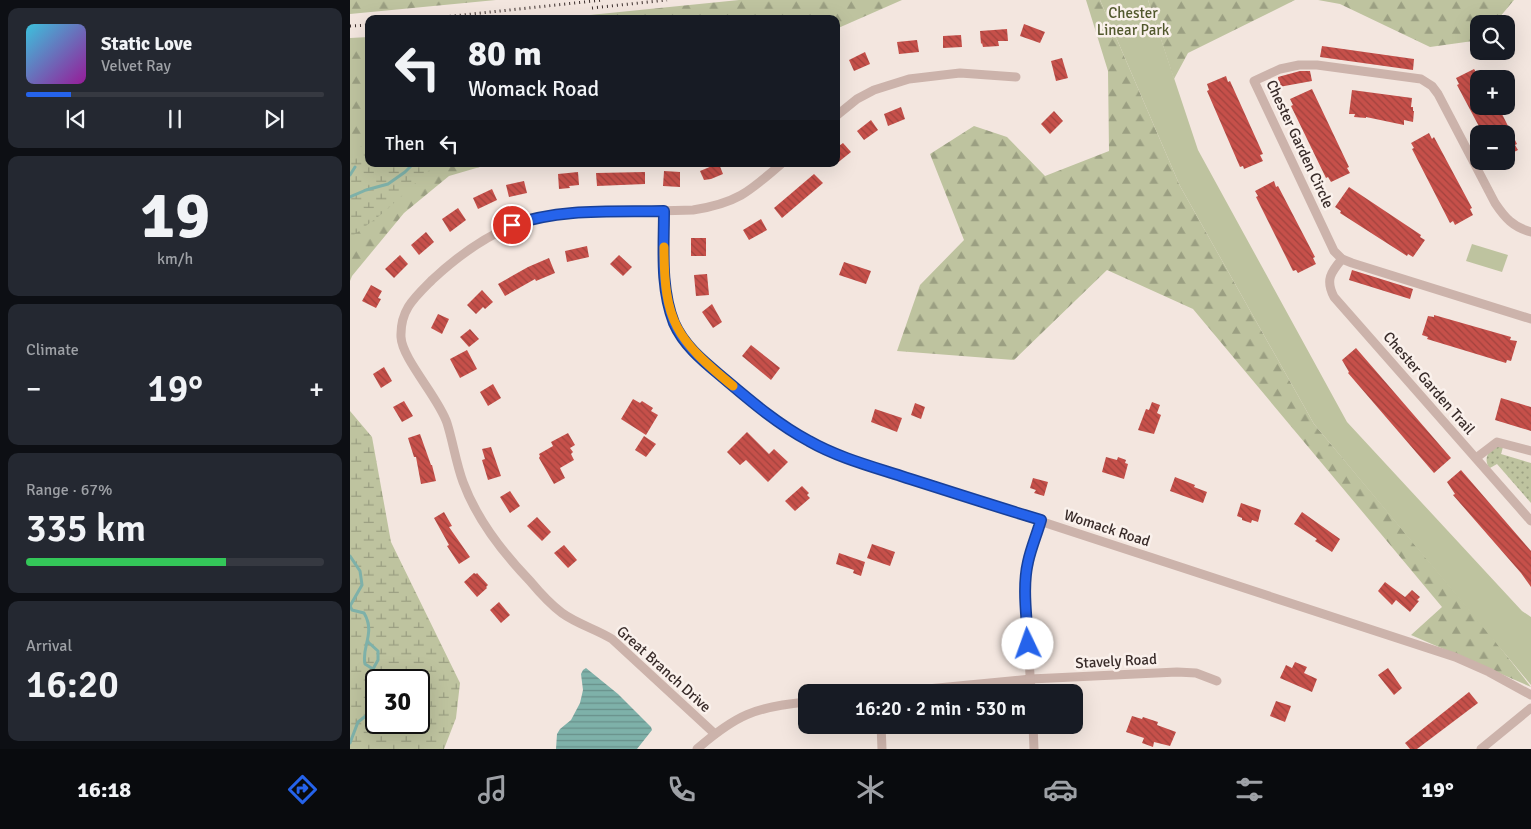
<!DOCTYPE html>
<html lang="en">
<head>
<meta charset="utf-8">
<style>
  :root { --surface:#171b24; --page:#242831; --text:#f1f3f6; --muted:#9ea1a6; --line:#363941; --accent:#2563eb }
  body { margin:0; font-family:Signika,sans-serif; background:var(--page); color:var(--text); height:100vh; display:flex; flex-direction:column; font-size:19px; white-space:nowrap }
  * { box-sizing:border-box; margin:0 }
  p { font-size:16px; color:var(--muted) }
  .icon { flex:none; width:28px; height:28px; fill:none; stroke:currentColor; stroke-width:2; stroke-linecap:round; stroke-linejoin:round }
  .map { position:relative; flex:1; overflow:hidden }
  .panel { display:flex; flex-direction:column; gap:8px; padding:8px; background:#0d0f14; width:350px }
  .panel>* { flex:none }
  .hud { position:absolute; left:15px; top:15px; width:475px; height:152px; border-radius:10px; box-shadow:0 5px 20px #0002; background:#171b24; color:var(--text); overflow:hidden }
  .fabs { position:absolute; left:1120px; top:15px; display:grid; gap:10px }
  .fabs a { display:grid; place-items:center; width:45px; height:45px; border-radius:10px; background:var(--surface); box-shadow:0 5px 20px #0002; font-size:25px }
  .speed { position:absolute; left:15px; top:669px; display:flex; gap:10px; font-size:25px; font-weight:700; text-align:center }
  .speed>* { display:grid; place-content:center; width:65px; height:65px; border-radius:50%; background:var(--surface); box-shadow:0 5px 20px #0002; line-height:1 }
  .speed .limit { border:2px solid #111; border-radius:8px; background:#fff; color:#111 }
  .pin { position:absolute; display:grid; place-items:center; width:42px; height:42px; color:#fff; margin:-21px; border:2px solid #fff; border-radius:50%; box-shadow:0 1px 5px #0007 }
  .me { position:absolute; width:55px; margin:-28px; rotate:357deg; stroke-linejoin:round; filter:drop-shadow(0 0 4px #0008) }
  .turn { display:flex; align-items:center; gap:18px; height:105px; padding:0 20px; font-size:22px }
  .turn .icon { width:65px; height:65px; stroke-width:2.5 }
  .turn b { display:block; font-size:35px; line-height:42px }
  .then { display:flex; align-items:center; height:48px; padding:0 20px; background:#0003; gap:10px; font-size:19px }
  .big { font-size:38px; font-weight:600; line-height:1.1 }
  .panel .card { flex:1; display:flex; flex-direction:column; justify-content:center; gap:8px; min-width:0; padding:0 18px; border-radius:10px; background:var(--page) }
  .panel .dial { align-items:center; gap:0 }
  .dial b { font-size:65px; line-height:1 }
  .song { display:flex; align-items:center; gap:15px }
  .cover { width:60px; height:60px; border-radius:8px; background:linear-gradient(135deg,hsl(190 70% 55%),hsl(300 70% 35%)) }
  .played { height:5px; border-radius:2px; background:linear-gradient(90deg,var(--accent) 15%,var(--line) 15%) }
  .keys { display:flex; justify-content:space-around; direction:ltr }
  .heat { display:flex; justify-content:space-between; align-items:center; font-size:28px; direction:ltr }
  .charge { height:8px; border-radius:4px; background:linear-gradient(90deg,#34c759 67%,var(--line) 0) }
  .trip { position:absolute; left:448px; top:684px; width:285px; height:50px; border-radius:10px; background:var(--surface); box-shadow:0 5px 20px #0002; font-weight:600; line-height:50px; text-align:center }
  .tabs { display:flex; height:80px; justify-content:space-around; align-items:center; background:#090b0e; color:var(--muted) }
  .tabs .icon { width:35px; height:35px }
  .tabs .selected { color:var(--accent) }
  .tabs b { font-size:22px; color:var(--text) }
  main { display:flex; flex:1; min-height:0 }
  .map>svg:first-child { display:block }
  .grass { fill:url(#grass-dots) }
  .forest { fill:url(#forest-firs) }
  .wetland { fill:url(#wetland-marsh); fill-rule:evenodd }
  .green { fill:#bec39f }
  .water { fill:url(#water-rules) }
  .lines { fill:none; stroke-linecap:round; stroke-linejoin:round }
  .stream { stroke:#7eb1a9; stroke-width:3 }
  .building { fill:url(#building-back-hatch) }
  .minor { stroke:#ccb3ab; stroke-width:9 }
  .rail { stroke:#392c2a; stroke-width:3; stroke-dasharray:1 4; stroke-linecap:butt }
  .route-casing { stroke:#184099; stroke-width:12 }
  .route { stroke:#2563eb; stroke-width:9 }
  .slow { stroke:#f59e0b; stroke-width:9 }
  .labels { text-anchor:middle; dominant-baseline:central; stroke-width:5; stroke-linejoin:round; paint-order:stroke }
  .park-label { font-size:15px; fill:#51582d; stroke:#faf1ec }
  .street-label { font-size:15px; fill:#392c2a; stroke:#faf1ec }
</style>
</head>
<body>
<main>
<section class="panel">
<div class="card">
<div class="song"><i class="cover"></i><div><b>Static Love</b><p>Velvet Ray</p></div></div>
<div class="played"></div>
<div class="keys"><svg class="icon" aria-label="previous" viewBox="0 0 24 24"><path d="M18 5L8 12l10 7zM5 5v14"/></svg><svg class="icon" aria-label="pause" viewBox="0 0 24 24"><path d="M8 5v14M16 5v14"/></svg><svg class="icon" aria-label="next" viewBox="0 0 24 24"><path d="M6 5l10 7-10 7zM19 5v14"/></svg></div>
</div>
<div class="card dial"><b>19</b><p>km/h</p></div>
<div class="card"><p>Climate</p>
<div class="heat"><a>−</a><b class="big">19°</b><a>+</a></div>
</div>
<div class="card"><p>Range · 67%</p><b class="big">335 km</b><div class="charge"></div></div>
<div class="card"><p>Arrival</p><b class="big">16:20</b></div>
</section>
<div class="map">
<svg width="1181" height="749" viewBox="0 0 1181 749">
  <defs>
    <pattern id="grass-dots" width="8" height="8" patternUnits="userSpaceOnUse" patternTransform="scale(1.25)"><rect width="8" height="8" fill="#bec39f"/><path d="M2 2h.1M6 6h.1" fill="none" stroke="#9b9f82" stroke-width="1.8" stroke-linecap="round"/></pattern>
    <pattern id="forest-firs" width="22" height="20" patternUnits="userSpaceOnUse" patternTransform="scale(1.25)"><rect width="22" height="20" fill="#bec39f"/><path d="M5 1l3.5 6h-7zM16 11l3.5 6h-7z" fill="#9b9f82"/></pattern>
    <pattern id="wetland-marsh" width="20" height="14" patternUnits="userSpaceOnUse" patternTransform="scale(1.25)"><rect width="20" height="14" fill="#bec39f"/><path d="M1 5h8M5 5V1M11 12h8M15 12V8" fill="none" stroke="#9b9f82"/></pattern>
    <pattern id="water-rules" width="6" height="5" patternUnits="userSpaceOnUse" patternTransform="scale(1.25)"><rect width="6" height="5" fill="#7eb1a9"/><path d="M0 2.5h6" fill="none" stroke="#68908a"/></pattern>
    <pattern id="building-back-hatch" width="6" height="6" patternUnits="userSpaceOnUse" patternTransform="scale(1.25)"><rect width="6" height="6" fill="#c6504a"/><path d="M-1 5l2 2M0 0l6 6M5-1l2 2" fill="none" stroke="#a2433e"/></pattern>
  </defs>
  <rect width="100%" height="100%" fill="#f3e6df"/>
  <!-- grass -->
  <path class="grass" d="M1146 445 1153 447 1151 454 1181 463V503L1147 464 1140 468 1138 466C1134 456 1139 452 1146 445Z"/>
  <!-- forest -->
  <g class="forest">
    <polygon points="0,0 146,0 0,14"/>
    <polygon points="389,0 552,0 486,29 486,19 200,19"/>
    <polygon points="736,0 750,0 830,186 964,424 1142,637 1181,687 1061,635 1092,607 843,309 757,270 664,360 547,351 570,285 614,240 580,154 624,126 657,137 695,176 759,151 758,71"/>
    <polygon points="798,0 945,0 838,53 824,79"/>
    <polygon points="968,0 1164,0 1144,24 1129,24 1129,36 1123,41 1080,47 990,4"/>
    <polygon points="19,37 19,164 140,164 99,176 54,213 2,276 0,281 0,38"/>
  </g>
  <!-- wetland -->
  <g class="wetland">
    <polygon points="19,141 19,164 86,164 33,213 0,238 0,154"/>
    <path d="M0 411 22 437 41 542 110 683 106 718 94 749H0ZM26 680H69V722H26Z"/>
  </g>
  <!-- green -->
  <g class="green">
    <polygon points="750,0 798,0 848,150 997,422 1172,611 1181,617 1181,685 964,424 830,186"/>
    <polygon points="1122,244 1158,255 1152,272 1116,261"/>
  </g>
  <!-- water -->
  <polygon class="water" points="236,668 268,694 301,727 302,730 287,749 206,749 207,734 210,729 221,720 230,703 233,690 231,674 233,670"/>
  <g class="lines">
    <!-- stream -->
    <g class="stream">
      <polyline points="0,175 5,167"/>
      <polyline points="0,197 16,190 38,184 55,172 63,164"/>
      <polyline points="0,556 10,571 12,585 0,606"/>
      <path d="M0 606 2 610 14 613C26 633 11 647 15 664L23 669 32 680"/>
      <polyline points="18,642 28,651 28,660 23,669"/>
      <polyline points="46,722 48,727"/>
      <polyline points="0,743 8,722 17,715 26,712"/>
    </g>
  </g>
  <!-- building -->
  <g class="building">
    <polygon points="674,24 695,32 690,43 670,36"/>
    <polygon points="657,29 658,41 648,41 649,46 633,47 632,43 631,44 630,31"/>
    <polygon points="611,35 612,47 593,48 593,36"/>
    <polygon points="567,40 569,52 549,54 547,42"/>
    <polygon points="972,46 1064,59 1063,70 970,57"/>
    <polygon points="515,52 520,64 504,71 499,60"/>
    <polygon points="712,58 718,78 706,81 701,61"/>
    <polygon points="1124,69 1126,72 1129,71 1129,106 1144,106 1148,113 1151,112 1167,144 1165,145 1168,150 1156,156 1156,134 1133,134 1107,85 1109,84 1106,78"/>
    <polygon points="950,71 960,71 962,81 929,87 928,77"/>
    <polygon points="876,76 878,82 880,81 913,154 910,155 913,161 894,169 893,166 890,167 857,91 859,90 857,84"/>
    <polygon points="962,89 999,167 997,168 1000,173 981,182 978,177 976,178 941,106 943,105 940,99"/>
    <polygon points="1002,90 1062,98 1061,107 1063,107 1063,111 1064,111 1063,122 1054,120 1054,125 1016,117 1016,118 1004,117 1005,114 999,114"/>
    <polygon points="551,107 555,119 538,126 534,114"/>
    <polygon points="704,111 713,121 700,134 691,124"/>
    <polygon points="521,120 528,130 514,140 507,131"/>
    <polygon points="1079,133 1082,139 1084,137 1122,208 1120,209 1123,215 1105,225 1103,221 1100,223 1062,149 1064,148 1061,143"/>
    <polygon points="493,143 501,152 486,164 486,148"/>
    <polygon points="367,164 369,164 373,174 361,179 354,180 350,171"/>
    <polygon points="314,171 330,172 330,187 313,186"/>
    <polygon points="228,172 229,185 219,186 220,188 209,189 208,174"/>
    <polygon points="295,172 295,184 247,186 246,173"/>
    <polygon points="464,174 473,183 432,218 424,208"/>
    <polygon points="174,181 177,193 159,197 156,185"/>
    <polygon points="924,181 926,187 928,186 965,257 963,258 966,264 948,273 946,270 943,271 906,197 908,196 905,191"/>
    <polygon points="999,187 1071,235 1070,237 1075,240 1063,257 1058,254 1057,256 990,213 991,211 985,207"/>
    <polygon points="142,189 147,200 128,209 123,198"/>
    <polygon points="108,208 116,220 100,232 92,219"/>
    <polygon points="411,219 417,230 399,240 393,230"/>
    <polygon points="76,232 84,242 69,255 61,245"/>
    <rect x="341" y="238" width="15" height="18"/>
    <polygon points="237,246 239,257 217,262 215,251"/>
    <polygon points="50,255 58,264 44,278 35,269"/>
    <polygon points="269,255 282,267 273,276 260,264"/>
    <polygon points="199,258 205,273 186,281 185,279 155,296 148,284 178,267"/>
    <polygon points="494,262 521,271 516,284 489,275"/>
    <polygon points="1002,270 1063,289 1060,299 999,280"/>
    <polygon points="357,274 359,295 346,296 344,275"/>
    <polygon points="21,285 32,291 28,298 31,299 26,308 12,301"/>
    <polygon points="132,290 143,302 135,309 133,307 126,314 117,305"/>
    <polygon points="362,304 372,322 363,328 352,312"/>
    <polygon points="88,314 99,319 92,334 81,328"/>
    <polygon points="1084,315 1161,337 1160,340 1167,341 1161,361 1157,360 1156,363 1077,339 1078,337 1072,335 1078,316 1084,317"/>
    <polygon points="120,329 129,339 119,347 110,337"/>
    <polygon points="401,345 430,368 421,380 392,356"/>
    <polygon points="1006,348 1101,458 1084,473 998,373 999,372 992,360"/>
    <polygon points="117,350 127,369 110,378 100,359"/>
    <polygon points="34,367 42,381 31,388 23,374"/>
    <polygon points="143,384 151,398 138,406 130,392"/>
    <polygon points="1151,398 1181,407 1181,431 1145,420"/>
    <polygon points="283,399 290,403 292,401 303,408 301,411 308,415 296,435 271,419"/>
    <polygon points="54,401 63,416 52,422 43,407"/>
    <polygon points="802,402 810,405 807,413 811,415 804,434 788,430 796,409 799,410"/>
    <polygon points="565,403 575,407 571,419 561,415"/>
    <polygon points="525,409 552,418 547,432 521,422"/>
    <polygon points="397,432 419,454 424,449 438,462 418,482 396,460 390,465 377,452"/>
    <polygon points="218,433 225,445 220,448 223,452 221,454 224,460 210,468 215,478 204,484 189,458 190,456 189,454 203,446 201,442"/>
    <polygon points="70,434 81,465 82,465 86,481 71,484 66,457 64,457 58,438"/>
    <polygon points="294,436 306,444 296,457 285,450"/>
    <polygon points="141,447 151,476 138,480 132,460 135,459 132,449"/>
    <polygon points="756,457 767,460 768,457 776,460 775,463 778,464 774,479 752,472"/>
    <polygon points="1111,470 1181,551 1181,587 1171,573 1103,495 1105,494 1097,482"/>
    <polygon points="825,477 845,485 844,487 857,492 853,503 820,491"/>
    <polygon points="683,478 698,482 694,496 684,493 686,490 680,488"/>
    <polygon points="452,486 459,493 457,495 460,498 445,511 435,501"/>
    <polygon points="160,491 170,506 160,513 150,497"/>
    <polygon points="891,503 911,510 908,522 902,520 901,523 892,520 892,518 887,516"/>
    <polygon points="94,512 102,526 99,527 120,557 109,564 97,546 99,545 84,518"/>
    <polygon points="952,512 990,539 982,552 965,541 967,539 944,524"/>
    <polygon points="187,517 201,532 192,541 177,526"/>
    <polygon points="522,544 545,552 540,566 517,558"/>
    <polygon points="214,545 227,560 218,568 204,553"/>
    <polygon points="489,553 515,562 511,576 503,573 504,570 486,564"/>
    <polygon points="124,573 126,574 127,573 138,585 136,587 137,588 127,597 114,582"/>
    <polygon points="1035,582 1055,597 1062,590 1070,597 1067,600 1069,601 1060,612 1046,600 1042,605 1028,591"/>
    <polygon points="149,602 160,615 151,623 140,610"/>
    <polygon points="945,662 957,667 954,673 967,679 962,692 930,678 936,665 942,668"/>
    <polygon points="1038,668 1052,688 1044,695 1028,675"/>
    <polygon points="1119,692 1128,703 1067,749 1060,749 1055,743"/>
    <polygon points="926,701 941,706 935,722 920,716"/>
    <polygon points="782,716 792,719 793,717 808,722 807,725 826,732 820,746 804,742 803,747 792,743 794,738 776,732"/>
  </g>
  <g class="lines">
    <!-- minor -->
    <g class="minor">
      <polyline points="486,116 507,99 524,90 559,79 610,73 666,77"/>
      <path d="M314 211C314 244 310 278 320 310 322 318 326 327 330 335 342 353 360 367 376 381 411 410 448 438 491 456L1105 657 1139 672 1181 695"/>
      <path d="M1181 232C1163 227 1155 218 1145 203L1088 94 1082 86 1071 79 967 65H949L930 69 904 81 984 251 992 259 1002 263 1181 319"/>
      <path d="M992 259C981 272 975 280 984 297L1181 521"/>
      <polyline points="1126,458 1147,442 1181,451"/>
      <polyline points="546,692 681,679 827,672 846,673 867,681"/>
      <path d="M681 692 675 590C677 565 683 544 691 520"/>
      <polyline points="531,725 532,749"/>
      <polyline points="683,725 684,749"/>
      <path d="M365 734 262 639C246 629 227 624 212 613 200 604 190 593 180 581 152 552 127 520 113 482 106 463 103 442 97 423 89 398 52 359 51 337 50 310 64 298 82 280 111 253 146 228 185 218 208 212 232 212 256 212 285 211 314 211 343 210 387 203 399 192 431 164"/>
      <path d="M347 749C386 715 405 707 456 702"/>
      <polyline points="1131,749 1181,708"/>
    </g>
    <!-- rail -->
    <g class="rail">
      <polyline points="242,8 317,0"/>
      <polyline points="75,19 253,0"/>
      <polyline points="0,26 19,25"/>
    </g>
  </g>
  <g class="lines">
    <defs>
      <path id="route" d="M162 225C212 208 262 212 314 211 314 248 310 287 324 323 335 348 357 364 377 381 403 403 429 425 459 441 487 457 520 466 551 476 598 491 644 506 691 520 687 534 681 548 678 562 672 588 677 617 678 644"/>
    </defs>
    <!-- route casing -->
    <use href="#route" class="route-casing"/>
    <!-- route -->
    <use href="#route" class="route"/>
    <!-- slow -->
    <path class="slow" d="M314 247C314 322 326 339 383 386"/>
  </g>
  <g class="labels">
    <!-- park labels -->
    <g class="park-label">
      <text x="783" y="13">Chester<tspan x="783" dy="17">Linear Park</tspan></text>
    </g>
    <!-- street labels -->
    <g class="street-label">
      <text transform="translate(950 144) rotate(65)">Chester Garden Circle</text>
      <text transform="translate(1079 383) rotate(49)">Chester Garden Trail</text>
      <text transform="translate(757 528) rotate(18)">Womack Road</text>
      <text transform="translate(766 661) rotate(-3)">Stavely Road</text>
      <text transform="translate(314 669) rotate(42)">Great Branch Drive</text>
    </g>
  </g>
</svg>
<div class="fabs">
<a><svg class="icon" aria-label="search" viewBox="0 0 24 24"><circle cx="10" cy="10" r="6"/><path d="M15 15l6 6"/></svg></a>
<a>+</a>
<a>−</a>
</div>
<div class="speed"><div class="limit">30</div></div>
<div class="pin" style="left:162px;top:225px;background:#d93025"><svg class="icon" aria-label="arrive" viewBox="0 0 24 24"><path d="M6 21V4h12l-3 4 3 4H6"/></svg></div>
<svg class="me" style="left:678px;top:644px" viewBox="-20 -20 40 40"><circle r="19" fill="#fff"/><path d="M0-13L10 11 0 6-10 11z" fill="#2563eb"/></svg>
<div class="trip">16:20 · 2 min · 530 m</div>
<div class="hud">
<div class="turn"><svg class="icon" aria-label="left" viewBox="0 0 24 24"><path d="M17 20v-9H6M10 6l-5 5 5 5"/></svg><div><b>80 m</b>Womack Road</div></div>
<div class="then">Then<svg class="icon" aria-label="left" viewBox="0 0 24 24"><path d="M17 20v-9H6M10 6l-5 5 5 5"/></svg></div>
</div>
</div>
</main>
<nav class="tabs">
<b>16:18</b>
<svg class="icon selected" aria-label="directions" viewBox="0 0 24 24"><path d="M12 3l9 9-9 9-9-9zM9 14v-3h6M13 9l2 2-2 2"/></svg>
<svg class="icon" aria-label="music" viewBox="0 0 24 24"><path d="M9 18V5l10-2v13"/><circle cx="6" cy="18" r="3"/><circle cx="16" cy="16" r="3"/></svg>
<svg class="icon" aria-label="phone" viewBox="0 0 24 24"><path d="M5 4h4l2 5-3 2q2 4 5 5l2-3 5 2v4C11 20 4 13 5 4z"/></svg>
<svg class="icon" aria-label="climate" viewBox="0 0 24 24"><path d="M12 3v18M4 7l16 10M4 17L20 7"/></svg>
<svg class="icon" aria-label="car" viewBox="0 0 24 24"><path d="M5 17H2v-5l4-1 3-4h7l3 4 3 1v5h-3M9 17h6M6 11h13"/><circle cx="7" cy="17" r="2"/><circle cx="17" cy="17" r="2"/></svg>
<svg class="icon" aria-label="filters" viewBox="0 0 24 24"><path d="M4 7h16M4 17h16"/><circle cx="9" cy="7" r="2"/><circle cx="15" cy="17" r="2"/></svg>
<b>19°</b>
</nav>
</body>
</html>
